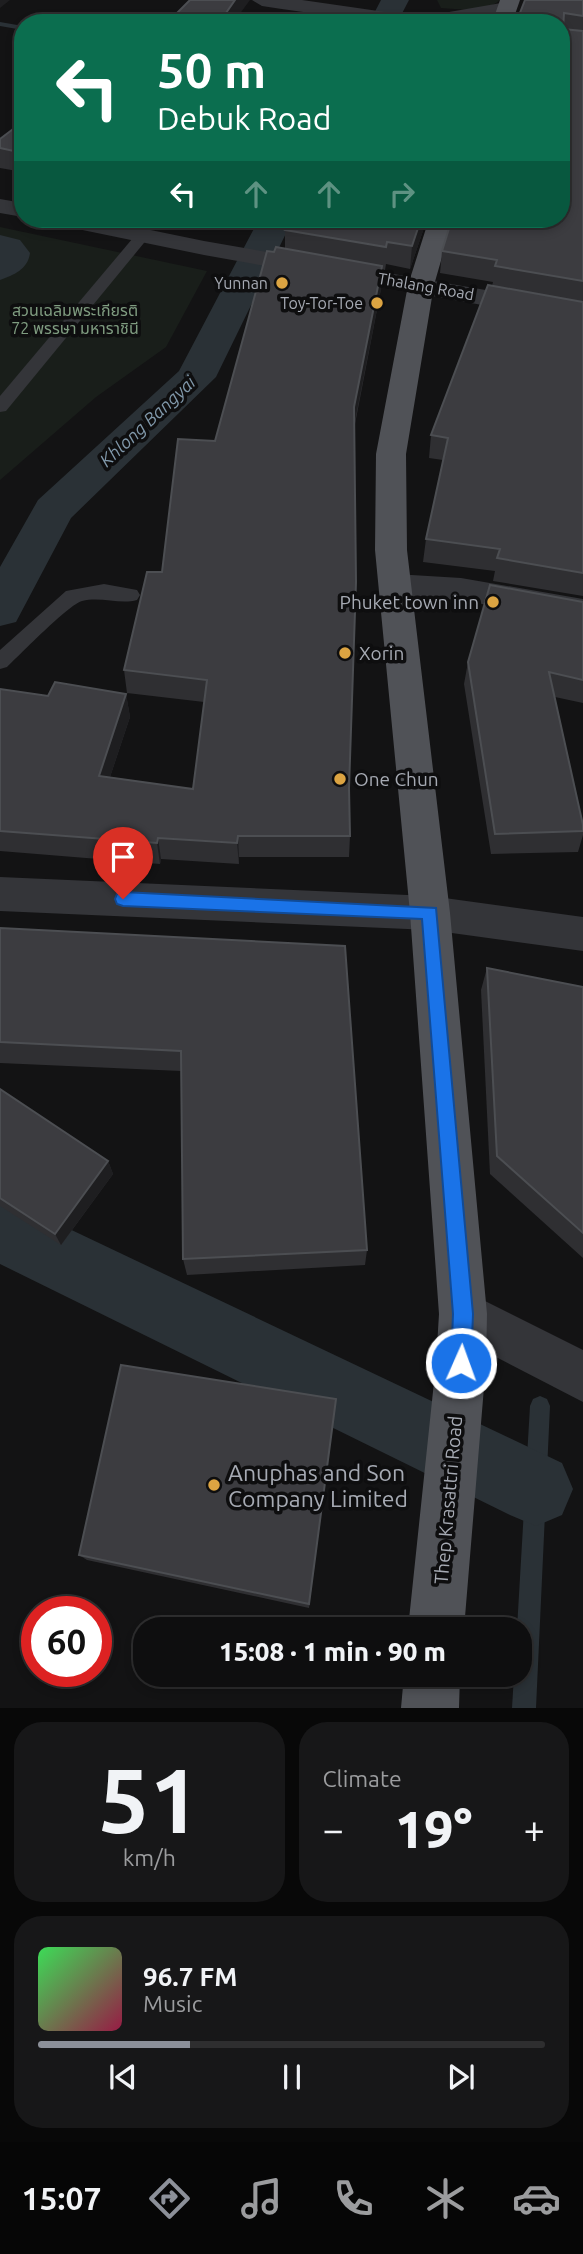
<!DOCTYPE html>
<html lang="en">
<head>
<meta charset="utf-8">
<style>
  :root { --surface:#0e0e0f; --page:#171718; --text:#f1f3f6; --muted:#9b9c9e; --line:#2e2e2f; --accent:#8c9099 }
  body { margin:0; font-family:Ubuntu,"Noto Sans Thai",sans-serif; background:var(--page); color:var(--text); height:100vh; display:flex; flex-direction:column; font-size:26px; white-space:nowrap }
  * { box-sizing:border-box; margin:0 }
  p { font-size:23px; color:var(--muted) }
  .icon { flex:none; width:38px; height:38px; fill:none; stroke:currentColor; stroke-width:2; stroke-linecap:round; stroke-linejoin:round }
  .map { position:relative; height:1708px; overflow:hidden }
  .drawer { display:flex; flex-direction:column; gap:14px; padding:14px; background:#080808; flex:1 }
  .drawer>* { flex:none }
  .banner { position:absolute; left:14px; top:14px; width:556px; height:214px; border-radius:28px; box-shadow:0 4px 10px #0003,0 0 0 2px var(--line); background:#0b6e4f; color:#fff; overflow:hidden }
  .speed { position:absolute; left:21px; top:1596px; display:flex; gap:14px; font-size:35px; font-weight:700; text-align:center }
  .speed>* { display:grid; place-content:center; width:91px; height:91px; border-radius:50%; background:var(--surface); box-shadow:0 4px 10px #0003,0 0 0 2px var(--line); line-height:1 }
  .speed .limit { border:10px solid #d22; background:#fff; color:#111 }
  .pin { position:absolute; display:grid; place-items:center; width:60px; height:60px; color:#fff; margin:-72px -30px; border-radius:50% 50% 50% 0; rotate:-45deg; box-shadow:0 0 7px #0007 }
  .pin .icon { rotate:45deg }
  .me { position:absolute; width:77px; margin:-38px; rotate:2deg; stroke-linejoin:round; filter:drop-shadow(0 0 5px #0008) }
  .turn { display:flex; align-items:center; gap:24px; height:147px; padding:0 28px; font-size:32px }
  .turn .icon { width:91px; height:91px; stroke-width:2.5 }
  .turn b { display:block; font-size:49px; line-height:60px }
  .lanes { display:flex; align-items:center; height:66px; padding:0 28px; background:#0003; justify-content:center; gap:35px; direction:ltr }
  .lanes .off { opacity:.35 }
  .big { font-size:52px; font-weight:800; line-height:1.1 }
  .drawer .widget { flex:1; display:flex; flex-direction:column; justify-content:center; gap:10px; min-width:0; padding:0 24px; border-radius:28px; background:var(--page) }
  .drawer .dial { align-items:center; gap:0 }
  .dial b { font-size:91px; line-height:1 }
  .song { display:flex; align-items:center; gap:21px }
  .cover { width:84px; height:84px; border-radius:10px; background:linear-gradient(135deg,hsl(130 70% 55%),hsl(340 70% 35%)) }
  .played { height:7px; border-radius:4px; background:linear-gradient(90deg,var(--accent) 30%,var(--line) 30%) }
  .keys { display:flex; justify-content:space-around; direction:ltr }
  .heat { display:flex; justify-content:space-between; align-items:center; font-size:38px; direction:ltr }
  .drawer .tiles { flex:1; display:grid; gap:14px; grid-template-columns:1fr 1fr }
  .widget:last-child { grid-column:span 2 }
  .trip { position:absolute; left:133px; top:1617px; width:399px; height:70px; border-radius:28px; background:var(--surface); box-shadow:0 4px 10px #0003,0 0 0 2px var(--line); font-weight:800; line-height:70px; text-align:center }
  .tab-bar { display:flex; height:112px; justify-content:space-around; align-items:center; background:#060606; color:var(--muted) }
  .tab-bar .icon { width:49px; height:49px }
  .tab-bar .on { color:var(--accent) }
  .tab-bar b { font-size:32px; color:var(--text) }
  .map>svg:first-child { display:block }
  .green { fill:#191e1a }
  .water { fill:#2a3136 }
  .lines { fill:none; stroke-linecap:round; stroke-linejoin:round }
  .stream { fill:#2a3136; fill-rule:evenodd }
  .canal { fill:#2a3136; fill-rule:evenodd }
  .service { fill:#343539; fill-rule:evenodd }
  .minor { fill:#343539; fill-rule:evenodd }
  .tertiary { fill:#343539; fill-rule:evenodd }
  .primary { fill:#505257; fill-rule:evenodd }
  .wall { fill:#2f2f32 }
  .shaded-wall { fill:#1e1e20 }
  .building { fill:#3c3c40; stroke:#4c4e52; stroke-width:2 }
  .route { fill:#1a73e8; stroke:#114b97; stroke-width:2 }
  .poi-dot { fill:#dca442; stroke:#0e0e0f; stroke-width:2.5 }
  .labels { text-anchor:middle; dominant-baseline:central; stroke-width:7; stroke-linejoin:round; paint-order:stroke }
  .far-poi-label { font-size:16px; fill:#a6aab3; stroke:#0e0e0f; text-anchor:end }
  .far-street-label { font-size:16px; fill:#a6aab3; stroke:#0e0e0f }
  .far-park-label { font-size:16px; fill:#7f9c80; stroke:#0e0e0f }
  .far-water-label { font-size:18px; font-style:italic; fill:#8098aa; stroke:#0e0e0f }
  .poi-label { font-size:19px; fill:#a6aab3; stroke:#0e0e0f; text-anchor:start }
  .street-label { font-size:19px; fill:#a6aab3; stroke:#0e0e0f }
  .near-poi-label { font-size:23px; fill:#a6aab3; stroke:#0e0e0f; text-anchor:start }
</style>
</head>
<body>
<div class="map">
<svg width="583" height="1708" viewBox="0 0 583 1708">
  <rect width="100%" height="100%" fill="#131314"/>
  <!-- green -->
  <g class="green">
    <path d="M437 0H500C483 14 462 9 441 8Z"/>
    <polygon points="0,227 207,271 166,347 96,397 0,480"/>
  </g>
  <!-- water -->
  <path class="water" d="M0 235 20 240 30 253C28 269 14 275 0 280Z"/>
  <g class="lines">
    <!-- stream -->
    <g class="stream">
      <polygon points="0,22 23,26 23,30 0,26"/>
      <polygon points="540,1396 547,1399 550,1406 536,1708 512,1708 514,1675 520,1675 520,1629 517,1629 530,1406 533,1399"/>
    </g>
    <!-- canal -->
    <g class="canal">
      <polygon points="381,0 409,0 397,23 369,23"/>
      <polygon points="259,219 293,219 216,377 71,518 16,622 0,626 0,567 38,500 179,371"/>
      <polygon points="0,1196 562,1463 573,1489 562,1515 536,1526 510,1515 0,1264"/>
    </g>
    <!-- service -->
    <g class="service">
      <polygon points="143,231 148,232 150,235 148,238 6,411 0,412 0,396 138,232"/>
      <path d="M104 584 137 590 140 595 137 600C120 605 101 596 82 601 68 605 21 654 7 667L0 669V650L66 591Z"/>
    </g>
    <!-- minor -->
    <g class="minor">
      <polygon points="0,199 23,203 23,217 0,213"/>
      <polygon points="51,219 97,219 204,241 583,307 583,323 204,255 63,226 54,224"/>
      <polygon points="395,574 461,578 583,599 583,623 461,600 395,596 384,593 379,585 384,577"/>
      <polygon points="0,877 430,896 444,901 450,913 444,925 430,930 0,911"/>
      <polygon points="463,1290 583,1350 583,1402 446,1331 439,1314 446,1297"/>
    </g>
    <!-- tertiary -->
    <g class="tertiary">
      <path d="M252 0H302L420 17 507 2 517 8C511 16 497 16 487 17 411 30 337 17 262 6Z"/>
      <polygon points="430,896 583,917 583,951 430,930 416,925 410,913 416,901"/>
    </g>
    <!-- primary -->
    <g class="primary">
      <polygon points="500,0 520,0 512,23 492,23"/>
      <polygon points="429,219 453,219 434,285 406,454 407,550 450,913 487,1314 486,1363 464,1629 408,1629 436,1363 439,1314 410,913 375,550 376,454 408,285"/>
      <polygon points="404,1675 460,1675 459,1708 401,1708"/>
    </g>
  </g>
  <!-- wall -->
  <g class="wall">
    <polygon points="583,0 583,596 493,581 495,571 423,562 426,539 443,460 429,458 431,435 492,286 493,282 440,273 442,251 516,23"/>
    <polygon points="23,116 23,172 0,168 0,139 21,123"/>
    <polygon points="291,219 427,219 410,269 386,264 385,270 382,269 381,289 355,424 349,788 350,836 349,857 239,857 239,864 161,859 160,864 0,851 0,689 48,696 126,694 130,717 110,777 193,789 204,702 127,693 124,670 215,441 274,252 285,249 285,230"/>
    <polygon points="583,602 583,703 555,697 583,825 583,835 578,852 491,854 464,684 468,662"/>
    <polygon points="0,928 345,946 367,1250 365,1265 187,1275 183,1259 181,1071 0,1063"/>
    <polygon points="487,968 583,987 583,1258 490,1174 481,990"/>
    <polygon points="0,1089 108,1161 113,1174 61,1245 0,1206"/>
    <polygon points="336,1399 309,1608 87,1560 79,1555"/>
  </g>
  <!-- shaded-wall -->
  <g class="shaded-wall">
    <polygon points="0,0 10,0 0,8"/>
    <polygon points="235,0 250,0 233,23 226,13"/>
    <polygon points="421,219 427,219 410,269 412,246"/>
    <polygon points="382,266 381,289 353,431 354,407"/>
    <polygon points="126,694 130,717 103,798 99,776"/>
    <polygon points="238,836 239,857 239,864 237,843"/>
    <polygon points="158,838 161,859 160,864 157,843"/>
    <polygon points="108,1161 113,1174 61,1245 55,1234"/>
  </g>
  <!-- building -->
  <g class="building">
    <polygon points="190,0 235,0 226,13 269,20 266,23 167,23"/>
    <polygon points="525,0 583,0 583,16 564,13 563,29 583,31 583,281 495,266 497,260 442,251 452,219 562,219 562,23 516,23"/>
    <polygon points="397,13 491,23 392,23"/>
    <polygon points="23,116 23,153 0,148 0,139 21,123"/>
    <polygon points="291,219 421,219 412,246 387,242 386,247 285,230"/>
    <polygon points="276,247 382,266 354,407 356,582 349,788 350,836 238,836 237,843 158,838 157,843 0,831 0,689 48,696 55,682 126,694 99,776 193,789 207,680 124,670 147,572 162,572 178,439 215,441 267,251 274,252"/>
    <polygon points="488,285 583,302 583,573 497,558 500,549 426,539 448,438 431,435"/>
    <polygon points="490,585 583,602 583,680 549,672 583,825 583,831 495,834 468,662"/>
    <polygon points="0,928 345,946 367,1250 183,1259 181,1051 0,1042"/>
    <polygon points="487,968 583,987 583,1233 497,1156"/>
    <polygon points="0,1089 108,1161 55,1234 0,1198"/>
    <polygon points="121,1365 336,1399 309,1604 79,1555"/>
  </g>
  <!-- route -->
  <polygon class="route" points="123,892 436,908 473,1314 471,1363 468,1371 461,1374 454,1371 451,1363 453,1314 422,919 123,906 117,904 115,899 117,894"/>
  <!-- markers -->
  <g class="poi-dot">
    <circle cx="282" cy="283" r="7"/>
    <circle cx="377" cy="303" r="7"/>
    <circle cx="493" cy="602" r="7"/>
    <circle cx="345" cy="653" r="7"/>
    <circle cx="340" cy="779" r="7"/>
    <circle cx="214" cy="1485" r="7"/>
  </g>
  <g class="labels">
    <!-- far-poi labels -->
    <g class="far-poi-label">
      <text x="268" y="283">Yunnan</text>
      <text x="363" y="303">Toy-Tor-Toe</text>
    </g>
    <!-- far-street labels -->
    <g class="far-street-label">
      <text transform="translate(426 286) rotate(10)">Thalang Road</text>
    </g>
    <!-- far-park labels -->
    <g class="far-park-label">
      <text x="75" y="310">สวนเฉลิมพระเกียรติ<tspan x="75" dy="18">72 พรรษา มหาราชินี</tspan></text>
    </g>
    <!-- far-water labels -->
    <g class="far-water-label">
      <text transform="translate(147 421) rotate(-43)">Khlong Bangyai</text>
    </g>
    <!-- poi labels -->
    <g class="poi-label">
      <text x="479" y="602" text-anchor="end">Phuket town inn</text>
      <text x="359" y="653">Xorin</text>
      <text x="354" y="779">One Chun</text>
    </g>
    <!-- street labels -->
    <g class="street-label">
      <text transform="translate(448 1500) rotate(-85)">Thep Krasattri Road</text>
    </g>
    <!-- near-poi labels -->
    <g class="near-poi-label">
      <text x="228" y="1472">Anuphas and Son<tspan x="228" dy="26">Company Limited</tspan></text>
    </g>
  </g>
</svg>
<div class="speed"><div class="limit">60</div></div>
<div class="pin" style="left:123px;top:899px;background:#d93025"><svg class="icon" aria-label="arrive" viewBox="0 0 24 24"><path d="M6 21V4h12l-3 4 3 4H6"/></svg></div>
<svg class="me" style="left:461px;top:1363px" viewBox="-20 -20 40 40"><circle r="17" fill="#1a73e8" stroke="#fff" stroke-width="3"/><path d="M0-11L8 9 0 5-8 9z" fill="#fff"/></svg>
<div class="trip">15:08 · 1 min · 90 m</div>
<div class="banner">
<div class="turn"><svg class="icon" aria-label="left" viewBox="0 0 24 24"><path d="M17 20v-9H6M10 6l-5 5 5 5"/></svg><div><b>50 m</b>Debuk Road</div></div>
<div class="lanes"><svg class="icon" aria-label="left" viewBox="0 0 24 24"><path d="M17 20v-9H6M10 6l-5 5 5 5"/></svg><svg class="icon off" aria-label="ahead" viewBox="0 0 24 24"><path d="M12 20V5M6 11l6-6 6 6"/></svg><svg class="icon off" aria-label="ahead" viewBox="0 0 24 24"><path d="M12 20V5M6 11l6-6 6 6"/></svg><svg class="icon off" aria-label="right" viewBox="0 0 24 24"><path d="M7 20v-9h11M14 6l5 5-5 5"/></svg></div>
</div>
</div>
<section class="drawer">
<div class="tiles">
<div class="widget dial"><b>51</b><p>km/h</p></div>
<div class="widget"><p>Climate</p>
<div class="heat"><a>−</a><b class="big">19°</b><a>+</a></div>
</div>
<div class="widget">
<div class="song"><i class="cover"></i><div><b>96.7 FM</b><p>Music</p></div></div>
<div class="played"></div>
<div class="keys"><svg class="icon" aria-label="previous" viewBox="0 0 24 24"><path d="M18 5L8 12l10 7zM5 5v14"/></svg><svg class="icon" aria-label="pause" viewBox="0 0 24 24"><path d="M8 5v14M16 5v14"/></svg><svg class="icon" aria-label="next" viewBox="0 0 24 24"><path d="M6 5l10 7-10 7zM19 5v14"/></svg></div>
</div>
</div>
</section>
<nav class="tab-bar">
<b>15:07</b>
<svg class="icon on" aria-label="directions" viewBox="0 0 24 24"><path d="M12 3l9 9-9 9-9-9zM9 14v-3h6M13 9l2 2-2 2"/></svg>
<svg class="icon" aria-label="music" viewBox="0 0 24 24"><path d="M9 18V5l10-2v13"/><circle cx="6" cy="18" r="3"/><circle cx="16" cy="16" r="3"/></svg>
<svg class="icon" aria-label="phone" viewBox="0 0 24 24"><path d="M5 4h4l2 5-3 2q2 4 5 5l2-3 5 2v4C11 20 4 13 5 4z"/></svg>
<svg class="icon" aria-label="climate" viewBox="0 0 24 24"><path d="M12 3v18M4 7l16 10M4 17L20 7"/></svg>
<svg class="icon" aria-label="car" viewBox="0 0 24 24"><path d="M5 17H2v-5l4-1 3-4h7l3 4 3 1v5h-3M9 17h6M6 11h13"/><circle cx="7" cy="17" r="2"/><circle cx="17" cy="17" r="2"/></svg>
</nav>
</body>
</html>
